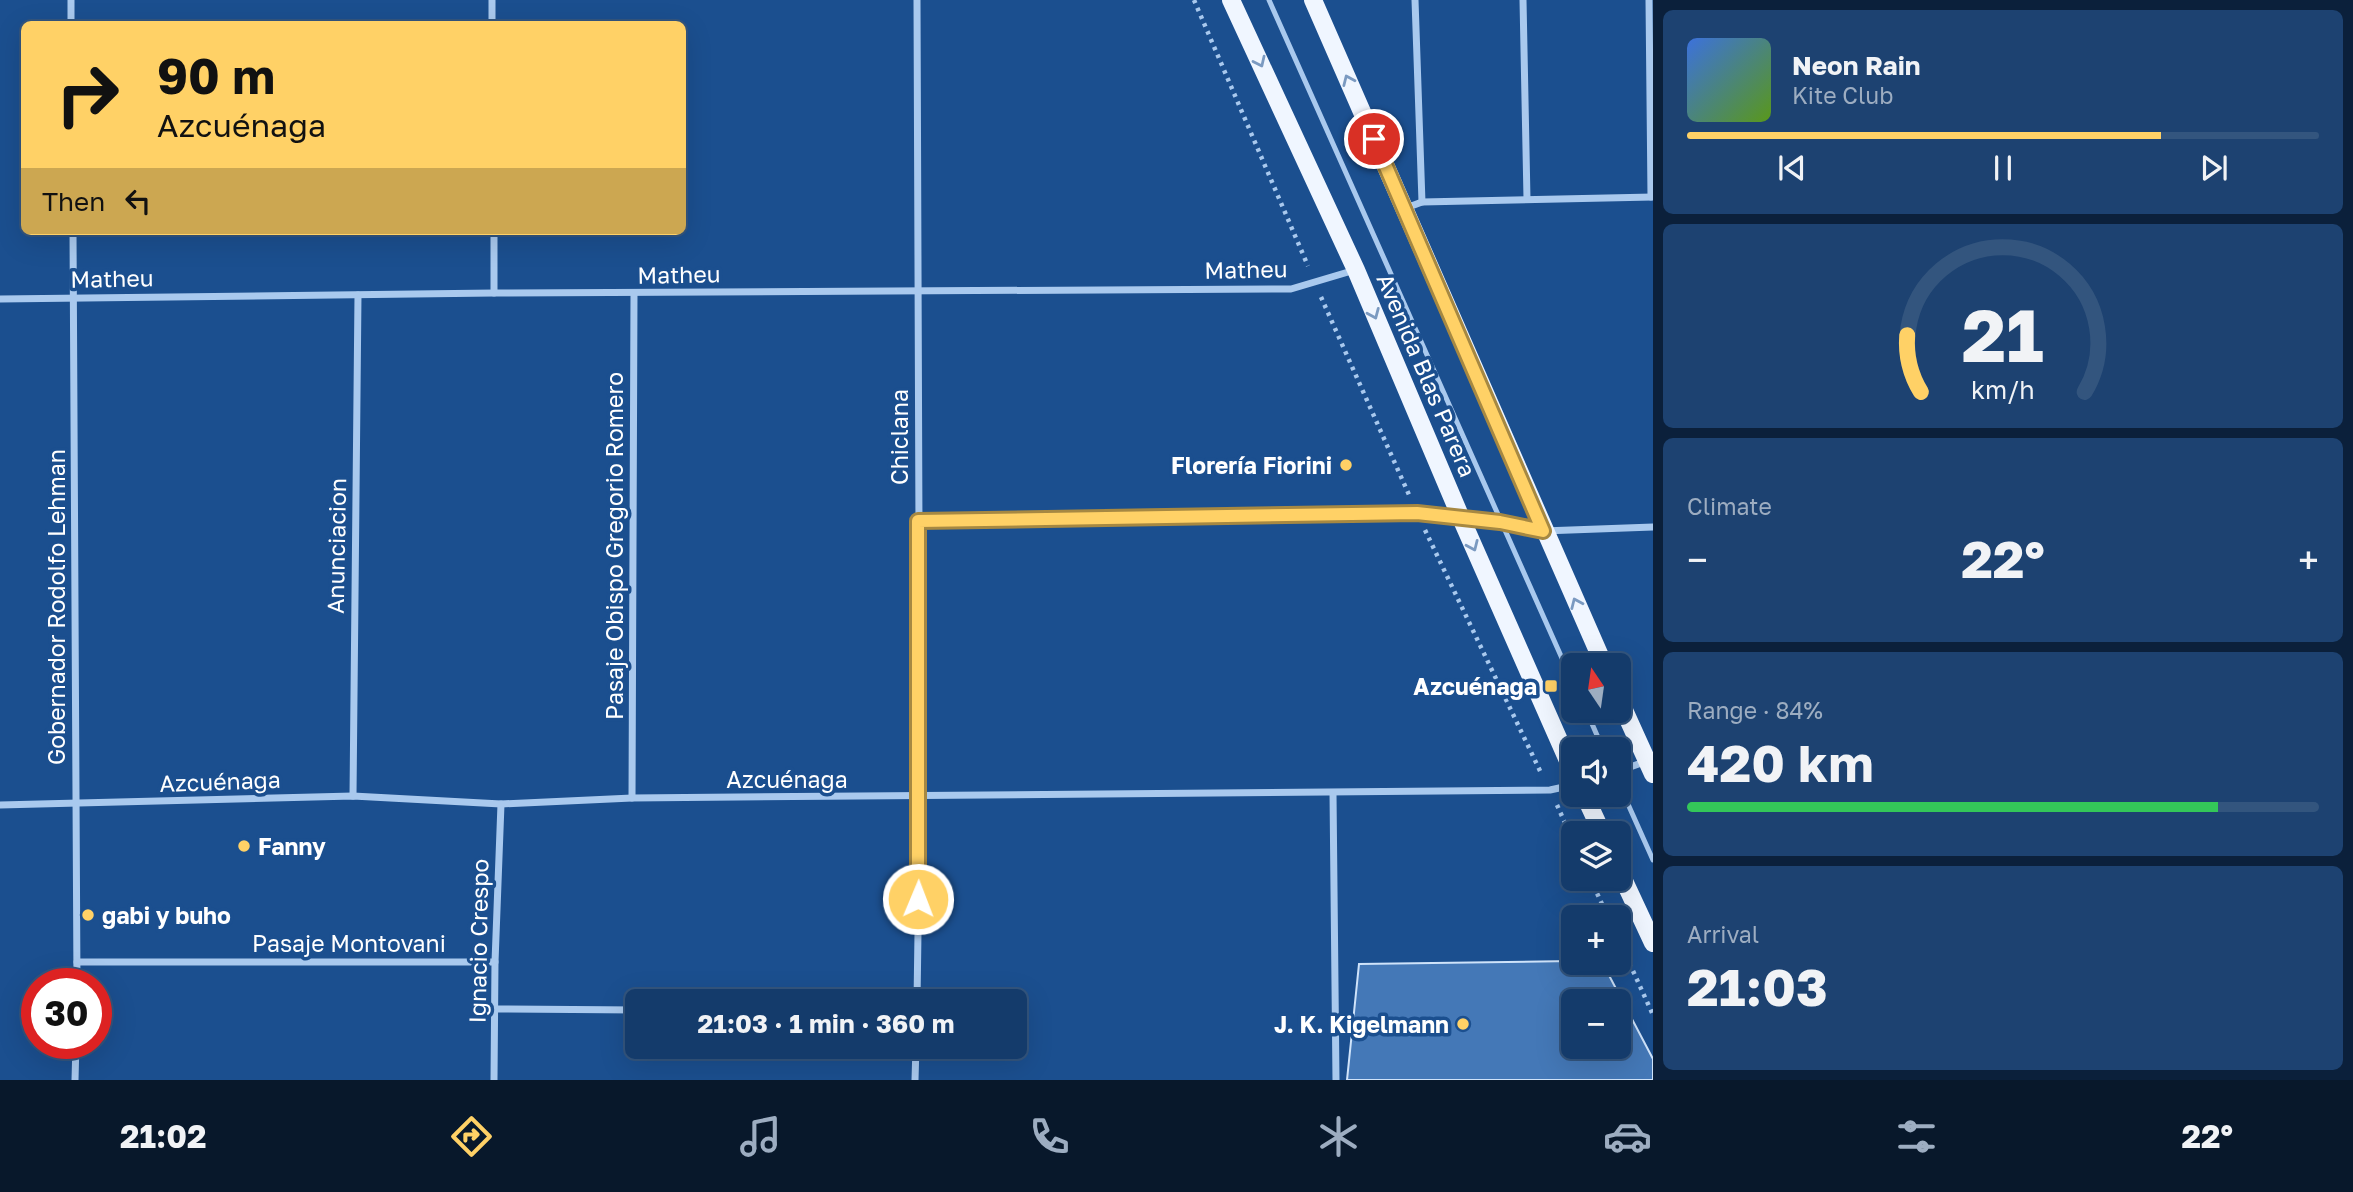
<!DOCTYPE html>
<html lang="en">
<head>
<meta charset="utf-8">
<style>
  :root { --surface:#143b6b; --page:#1d4271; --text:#f1f3f6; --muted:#9dadc1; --line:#33557e; --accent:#ffd166 }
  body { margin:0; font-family:"Golos Text",sans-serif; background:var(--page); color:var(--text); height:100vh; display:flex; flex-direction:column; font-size:26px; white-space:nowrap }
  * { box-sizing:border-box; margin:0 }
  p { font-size:23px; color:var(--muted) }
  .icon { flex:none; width:38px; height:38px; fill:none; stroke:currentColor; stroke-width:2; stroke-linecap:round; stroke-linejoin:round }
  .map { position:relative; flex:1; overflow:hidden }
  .sheet { display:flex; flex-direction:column; gap:10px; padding:10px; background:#0b203b; width:700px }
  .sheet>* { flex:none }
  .hud { position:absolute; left:21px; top:21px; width:665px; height:214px; border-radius:10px; box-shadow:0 7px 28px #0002,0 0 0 2px var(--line); background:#ffd166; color:#111; overflow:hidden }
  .needle { width:46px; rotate:347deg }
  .tools { position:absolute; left:1561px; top:653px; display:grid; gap:14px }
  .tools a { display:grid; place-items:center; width:70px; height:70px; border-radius:10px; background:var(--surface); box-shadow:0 7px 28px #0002,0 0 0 2px var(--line); font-size:35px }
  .speed { position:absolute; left:21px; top:968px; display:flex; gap:14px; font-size:35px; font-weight:700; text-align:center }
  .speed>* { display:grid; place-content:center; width:91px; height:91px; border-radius:50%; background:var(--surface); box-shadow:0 7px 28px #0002,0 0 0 2px var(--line); line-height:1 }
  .speed .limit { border:10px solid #d22; background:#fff; color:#111 }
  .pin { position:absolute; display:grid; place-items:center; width:60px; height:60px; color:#fff; margin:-30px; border:4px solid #fff; border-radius:50%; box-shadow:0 2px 7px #0007 }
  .me { position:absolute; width:77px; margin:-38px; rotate:1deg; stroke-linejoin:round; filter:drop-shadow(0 0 5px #0008) }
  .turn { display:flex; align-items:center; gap:24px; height:147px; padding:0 21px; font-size:32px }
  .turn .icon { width:91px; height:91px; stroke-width:2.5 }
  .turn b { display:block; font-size:49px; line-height:60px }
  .then { display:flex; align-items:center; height:66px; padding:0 21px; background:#0003; gap:14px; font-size:26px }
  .big { font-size:52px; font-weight:700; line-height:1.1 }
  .sheet .widget { flex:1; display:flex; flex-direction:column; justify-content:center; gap:10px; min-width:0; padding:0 24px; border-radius:10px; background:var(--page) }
  .sheet .dial { align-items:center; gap:0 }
  .dial svg { height:182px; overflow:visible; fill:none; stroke:var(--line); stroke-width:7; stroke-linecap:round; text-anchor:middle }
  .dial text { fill:var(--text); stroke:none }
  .song { display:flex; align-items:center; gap:21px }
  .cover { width:84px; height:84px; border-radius:10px; background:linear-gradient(135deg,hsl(220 70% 55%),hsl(90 70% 35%)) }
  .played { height:7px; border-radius:4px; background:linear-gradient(90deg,var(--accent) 75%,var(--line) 75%) }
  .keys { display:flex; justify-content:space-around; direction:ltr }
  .heat { display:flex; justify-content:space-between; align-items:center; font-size:38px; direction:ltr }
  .charge { height:10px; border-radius:5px; background:linear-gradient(90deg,#34c759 84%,var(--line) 0) }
  .trip { position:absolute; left:625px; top:989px; width:402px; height:70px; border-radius:10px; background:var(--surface); box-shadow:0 7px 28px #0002,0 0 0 2px var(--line); font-weight:700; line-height:70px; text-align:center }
  .menu { display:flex; height:112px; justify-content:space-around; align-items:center; background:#08182b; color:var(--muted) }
  .menu .icon { width:49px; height:49px }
  .menu .active { color:var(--accent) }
  .menu b { font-size:32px; color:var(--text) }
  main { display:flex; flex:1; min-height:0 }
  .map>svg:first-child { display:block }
  .building { fill:#4478b7; stroke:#cfe3fa; stroke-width:2; fill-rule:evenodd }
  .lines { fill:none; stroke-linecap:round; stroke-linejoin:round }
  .path { stroke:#a9c9ee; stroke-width:4.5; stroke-dasharray:3.5 5; stroke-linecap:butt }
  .service { stroke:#a9c9ee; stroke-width:5 }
  .minor { stroke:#a9c9ee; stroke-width:7 }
  .primary { stroke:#f0f6ff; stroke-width:18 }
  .oneway { stroke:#7b9ac1 }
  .route-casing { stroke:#a68842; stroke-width:18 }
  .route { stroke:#ffd166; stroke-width:12 }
  .poi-dot { fill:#ffd166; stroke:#1b4f8f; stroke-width:2.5 }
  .labels { text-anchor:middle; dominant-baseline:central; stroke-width:7; stroke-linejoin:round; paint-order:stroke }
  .street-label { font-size:23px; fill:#fff; stroke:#1b4f8f }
  .poi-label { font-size:23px; font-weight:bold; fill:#fff; stroke:#1b4f8f; text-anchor:end }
</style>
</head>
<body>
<main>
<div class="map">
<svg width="1653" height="1080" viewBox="0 0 1653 1080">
  <rect width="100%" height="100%" fill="#1b4f8f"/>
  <!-- building -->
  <path class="building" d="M1573 961 1602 962 1653 1059V1080H1347L1359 964ZM1573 1001H1619V1046H1573Z"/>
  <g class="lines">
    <!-- path -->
    <g class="path">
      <polyline points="1194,0 1308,266"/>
      <polyline points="1321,297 1410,497"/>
      <polyline points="1425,530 1542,775"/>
      <polyline points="1557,805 1573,841"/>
      <polyline points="1590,878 1608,917"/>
      <polyline points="1619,940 1653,1015"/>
    </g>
    <!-- service -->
    <g class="service">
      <polyline points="1269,0 1573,683"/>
      <polyline points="1586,710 1603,749"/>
      <polyline points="1619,784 1653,860"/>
    </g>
    <!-- minor -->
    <g class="minor">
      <polyline points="71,0 71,24"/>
      <polyline points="492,0 492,24"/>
      <polyline points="1415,0 1422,202"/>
      <polyline points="1523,0 1527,199"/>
      <polyline points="1649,0 1651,197"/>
      <polyline points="1406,208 1422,202 1653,197"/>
      <polyline points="73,231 77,984"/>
      <polyline points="494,231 494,293"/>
      <polyline points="0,299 494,293 1291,289 1355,270"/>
      <polyline points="918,521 1417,513 1500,522 1543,531 1653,527"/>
      <polyline points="1619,771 1647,761"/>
      <polyline points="1333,793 1336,1080"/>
      <polyline points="353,796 358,295"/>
      <polyline points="632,798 634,293"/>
      <polyline points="0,805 353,796 501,804 632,798 1550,790 1573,785"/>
      <polyline points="77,962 495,962"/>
      <polyline points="917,1001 920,797 917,0"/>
      <polyline points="495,1009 637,1010"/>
      <polyline points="75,1080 76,1043"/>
      <polyline points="494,1080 495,962 501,804"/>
      <polyline points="915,1080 916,1046"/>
    </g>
    <!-- primary -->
    <g class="primary">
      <polyline points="1231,0 1356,270 1461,518 1573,772"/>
      <polyline points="1313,0 1604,665"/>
      <polyline points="1619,699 1653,774"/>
      <polyline points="1584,794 1602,833"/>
      <polyline points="1619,870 1653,943"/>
    </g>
  </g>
  <!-- one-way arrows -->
  <defs><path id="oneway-chevron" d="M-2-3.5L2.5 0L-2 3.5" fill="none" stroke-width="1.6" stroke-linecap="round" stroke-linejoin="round" transform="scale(1.75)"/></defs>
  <g class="oneway">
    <use href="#oneway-chevron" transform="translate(1260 62) rotate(65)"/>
    <use href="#oneway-chevron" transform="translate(1348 80) rotate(-114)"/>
    <use href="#oneway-chevron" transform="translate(1374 314) rotate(67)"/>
    <use href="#oneway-chevron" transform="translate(1473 546) rotate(66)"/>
    <use href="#oneway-chevron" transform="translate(1576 603) rotate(-114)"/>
  </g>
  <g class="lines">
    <defs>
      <polyline id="route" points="918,899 918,521 1417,513 1500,522 1543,531 1374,139"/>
    </defs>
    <!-- route casing -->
    <use href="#route" class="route-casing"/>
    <!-- route -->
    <use href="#route" class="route"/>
  </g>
  <!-- markers -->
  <g class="poi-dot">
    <circle cx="1346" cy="465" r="7"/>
    <rect x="1544" y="679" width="14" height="14" rx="3.5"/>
    <circle cx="244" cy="846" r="7"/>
    <circle cx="88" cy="915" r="7"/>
    <circle cx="1463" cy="1024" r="7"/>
  </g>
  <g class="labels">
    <!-- street labels -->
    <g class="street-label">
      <text transform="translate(1246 269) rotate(-1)">Matheu</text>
      <text transform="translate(679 274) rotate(-1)">Matheu</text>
      <text transform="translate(112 278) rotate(-1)">Matheu</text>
      <text transform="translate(1427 375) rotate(67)">Avenida Blas Parera</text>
      <text transform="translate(899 437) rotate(-90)">Chiclana</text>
      <text transform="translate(336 546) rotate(-89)">Anunciacion</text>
      <text transform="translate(614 546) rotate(-90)">Pasaje Obispo Gregorio Romero</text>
      <text transform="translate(56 607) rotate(-90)">Gobernador Rodolfo Lehman</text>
      <text x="787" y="779">Azcuénaga</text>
      <text transform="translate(220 781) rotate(-2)">Azcuénaga</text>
      <text transform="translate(478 941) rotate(-89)">Ignacio Crespo</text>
      <text x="349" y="943">Pasaje Montovani</text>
    </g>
    <!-- poi labels -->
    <g class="poi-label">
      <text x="1332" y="465">Florería Fiorini</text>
      <text x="1537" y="686">Azcuénaga</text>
      <text x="258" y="846" text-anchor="start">Fanny</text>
      <text x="102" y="915" text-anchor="start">gabi y buho</text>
      <text x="1449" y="1024">J. K. Kigelmann</text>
    </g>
  </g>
</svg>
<div class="tools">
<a><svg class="needle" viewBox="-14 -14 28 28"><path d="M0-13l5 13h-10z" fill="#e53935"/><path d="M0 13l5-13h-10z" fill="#9dadc1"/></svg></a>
<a><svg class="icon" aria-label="sound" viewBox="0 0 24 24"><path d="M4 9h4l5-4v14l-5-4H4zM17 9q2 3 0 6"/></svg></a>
<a><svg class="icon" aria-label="layers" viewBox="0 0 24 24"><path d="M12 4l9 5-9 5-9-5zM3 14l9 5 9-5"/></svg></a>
<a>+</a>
<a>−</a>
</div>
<div class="speed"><div class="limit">30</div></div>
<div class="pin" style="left:1374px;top:139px;background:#d93025"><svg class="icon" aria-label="arrive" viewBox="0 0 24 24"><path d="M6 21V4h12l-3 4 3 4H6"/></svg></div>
<svg class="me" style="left:918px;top:899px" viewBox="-20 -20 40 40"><circle r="17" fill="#ffd166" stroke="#fff" stroke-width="3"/><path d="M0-11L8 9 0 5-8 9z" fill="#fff"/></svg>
<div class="trip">21:03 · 1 min · 360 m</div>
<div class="hud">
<div class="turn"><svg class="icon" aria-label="right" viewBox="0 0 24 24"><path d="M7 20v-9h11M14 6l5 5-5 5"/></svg><div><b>90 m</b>Azcuénaga</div></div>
<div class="then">Then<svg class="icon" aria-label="left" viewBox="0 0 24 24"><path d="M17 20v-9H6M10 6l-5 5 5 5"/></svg></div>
</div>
</div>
<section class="sheet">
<div class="widget">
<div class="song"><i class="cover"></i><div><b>Neon Rain</b><p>Kite Club</p></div></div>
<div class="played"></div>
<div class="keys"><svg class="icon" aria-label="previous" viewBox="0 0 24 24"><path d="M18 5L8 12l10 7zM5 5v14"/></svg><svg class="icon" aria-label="pause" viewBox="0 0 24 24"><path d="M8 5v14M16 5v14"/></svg><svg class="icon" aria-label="next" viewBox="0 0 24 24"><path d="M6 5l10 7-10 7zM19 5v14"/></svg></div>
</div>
<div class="widget dial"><svg viewBox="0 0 100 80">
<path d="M14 69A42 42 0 1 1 86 69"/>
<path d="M14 69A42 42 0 0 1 8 44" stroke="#ffd166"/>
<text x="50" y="56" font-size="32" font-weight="700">21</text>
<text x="50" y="72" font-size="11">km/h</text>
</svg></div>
<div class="widget"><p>Climate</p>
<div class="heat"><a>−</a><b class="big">22°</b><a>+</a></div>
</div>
<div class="widget"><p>Range · 84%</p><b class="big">420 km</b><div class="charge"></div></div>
<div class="widget"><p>Arrival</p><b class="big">21:03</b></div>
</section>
</main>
<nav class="menu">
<b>21:02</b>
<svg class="icon active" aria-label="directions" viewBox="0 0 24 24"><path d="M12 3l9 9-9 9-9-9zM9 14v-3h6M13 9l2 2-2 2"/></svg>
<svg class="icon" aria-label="music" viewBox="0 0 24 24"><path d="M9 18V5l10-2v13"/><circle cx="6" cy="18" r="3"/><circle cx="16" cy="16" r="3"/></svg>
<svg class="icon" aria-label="phone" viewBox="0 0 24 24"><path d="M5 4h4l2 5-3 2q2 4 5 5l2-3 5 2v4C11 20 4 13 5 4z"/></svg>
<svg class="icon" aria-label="climate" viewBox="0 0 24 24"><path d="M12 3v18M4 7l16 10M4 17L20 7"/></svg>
<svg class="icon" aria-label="car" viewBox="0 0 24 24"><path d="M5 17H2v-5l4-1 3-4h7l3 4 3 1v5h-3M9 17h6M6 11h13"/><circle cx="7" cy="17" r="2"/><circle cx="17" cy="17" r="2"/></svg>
<svg class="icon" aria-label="filters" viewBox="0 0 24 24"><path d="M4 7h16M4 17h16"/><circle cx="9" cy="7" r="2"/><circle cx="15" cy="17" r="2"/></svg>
<b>22°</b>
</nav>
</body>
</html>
